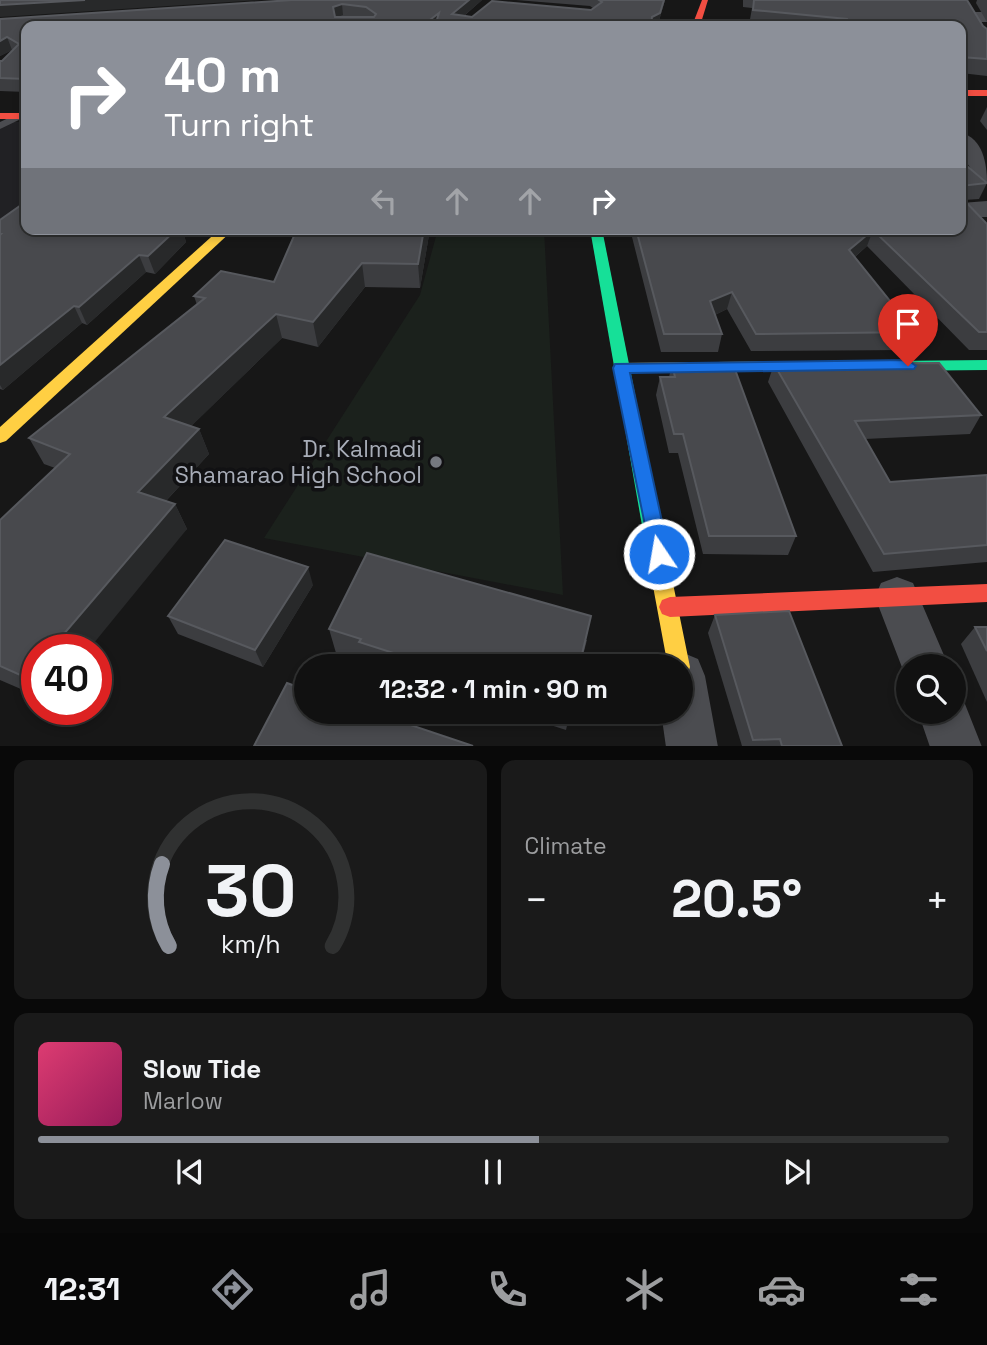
<!DOCTYPE html>
<html lang="en">
<head>
<meta charset="utf-8">
<style>
  :root { --surface:#111; --page:#1a1a1a; --text:#f1f3f6; --muted:#9c9d9f; --line:#303131; --accent:#8c9099 }
  body { margin:0; font-family:"Space Grotesk",sans-serif; background:var(--page); color:var(--text); height:100vh; display:flex; flex-direction:column; font-size:26px; white-space:nowrap }
  * { box-sizing:border-box; margin:0 }
  p { font-size:23px; color:var(--muted) }
  .icon { flex:none; width:38px; height:38px; fill:none; stroke:currentColor; stroke-width:2; stroke-linecap:round; stroke-linejoin:round }
  .map { position:relative; height:746px; overflow:hidden }
  .panel { display:flex; flex-direction:column; gap:14px; padding:14px; background:#090909; flex:1 }
  .panel>* { flex:none }
  .banner { position:absolute; left:21px; top:21px; width:945px; height:214px; border-radius:14px; box-shadow:0 4px 10px #0003,0 0 0 2px var(--line); background:#8c9099; color:#fff; overflow:hidden }
  .controls { position:absolute; left:896px; top:654px; display:grid; gap:14px }
  .controls a { display:grid; place-items:center; width:70px; height:70px; border-radius:50%; background:var(--surface); box-shadow:0 4px 10px #0003,0 0 0 2px var(--line); font-size:35px }
  .speed { position:absolute; left:21px; top:634px; display:flex; gap:14px; font-size:35px; font-weight:700; text-align:center }
  .speed>* { display:grid; place-content:center; width:91px; height:91px; border-radius:50%; background:var(--surface); box-shadow:0 4px 10px #0003,0 0 0 2px var(--line); line-height:1 }
  .speed .limit { border:10px solid #d22; background:#fff; color:#111 }
  .pin { position:absolute; display:grid; place-items:center; width:60px; height:60px; color:#fff; margin:-72px -30px; border-radius:50% 50% 50% 0; rotate:-45deg; box-shadow:0 0 7px #0007 }
  .pin .icon { rotate:45deg }
  .me { position:absolute; width:77px; margin:-38px; rotate:348deg; stroke-linejoin:round; filter:drop-shadow(0 0 5px #0008) }
  .turn { display:flex; align-items:center; gap:24px; height:147px; padding:0 28px; font-size:32px }
  .turn .icon { width:91px; height:91px; stroke-width:2.5 }
  .turn b { display:block; font-size:49px; line-height:60px }
  .lanes { display:flex; align-items:center; height:66px; padding:0 28px; background:#0003; justify-content:center; gap:35px; direction:ltr }
  .lanes .off { opacity:.35 }
  .big { font-size:52px; font-weight:700; line-height:1.1 }
  .panel .card { flex:1; display:flex; flex-direction:column; justify-content:center; gap:10px; min-width:0; padding:0 24px; border-radius:14px; background:var(--page) }
  .panel .dial { align-items:center; gap:0 }
  .dial svg { height:182px; overflow:visible; fill:none; stroke:var(--line); stroke-width:7; stroke-linecap:round; text-anchor:middle }
  .dial text { fill:var(--text); stroke:none }
  .song { display:flex; align-items:center; gap:21px }
  .cover { width:84px; height:84px; border-radius:10px; background:linear-gradient(135deg,hsl(340 70% 55%),hsl(330 70% 35%)) }
  .played { height:7px; border-radius:4px; background:linear-gradient(90deg,var(--accent) 55%,var(--line) 55%) }
  .keys { display:flex; justify-content:space-around; direction:ltr }
  .heat { display:flex; justify-content:space-between; align-items:center; font-size:38px; direction:ltr }
  .panel .tiles { flex:1; display:grid; gap:14px; grid-template-columns:1fr 1fr }
  .card:last-child { grid-column:span 2 }
  .trip { position:absolute; left:294px; top:654px; width:399px; height:70px; border-radius:35px; background:var(--surface); box-shadow:0 4px 10px #0003,0 0 0 2px var(--line); font-weight:700; line-height:70px; text-align:center }
  .tabs { display:flex; height:112px; justify-content:space-around; align-items:center; background:#070707; color:var(--muted) }
  .tabs .icon { width:49px; height:49px }
  .tabs .on { color:var(--accent) }
  .tabs b { font-size:32px; color:var(--text) }
  .map>svg:first-child { display:block }
  .built { fill:#212124 }
  .green { fill:#1b211c }
  .lines { fill:none; stroke-linecap:round; stroke-linejoin:round }
  .lane { fill:#4b4c50; fill-rule:evenodd }
  .street { fill:#4b4c50; fill-rule:evenodd }
  .fast { fill:#16e098; fill-rule:evenodd }
  .slow { fill:#ffcf43; fill-rule:evenodd }
  .jam { fill:#f24e42; fill-rule:evenodd }
  .wall { fill:#3c3d40 }
  .shaded-wall { fill:#28292a }
  .building { fill:#48494d; stroke:#57595e; stroke-width:2; fill-rule:evenodd }
  .route { fill:#1a73e8; stroke:#114b97; stroke-width:2 }
  .poi-dot { fill:#757880; stroke:#111113; stroke-width:2.5 }
  .labels { text-anchor:middle; dominant-baseline:central; stroke-width:7; stroke-linejoin:round; paint-order:stroke }
  .poi-label { font-size:23px; fill:#a8adb8; stroke:#111113; text-anchor:end }
</style>
</head>
<body>
<div class="map">
<svg width="987" height="747" viewBox="0 0 987 747">
  <rect width="100%" height="100%" fill="#171717"/>
  <!-- built -->
  <polygon class="built" points="0,122 26,122 26,219 0,235"/>
  <!-- green -->
  <polygon class="green" points="438,229 544,229 563,595 264,538 420,295"/>
  <g class="lines">
    <!-- lane -->
    <polygon class="lane" points="19,113 24,116 23,118 0,129 0,122"/>
    <!-- street -->
    <g class="street">
      <polygon points="987,12 987,22 973,22 965,17 973,12"/>
      <path d="M961 133C983 138 987 164 987 183L979 181 961 154Z"/>
      <polygon points="987,201 987,217 961,217 961,203"/>
      <polygon points="897,577 913,583 949,667 908,667 908,683 875,597 881,583"/>
      <polygon points="681,652 698,659 705,676 718,747 666,747 661,712 681,712 681,667 661,667 664,659"/>
      <polygon points="954,691 961,694 982,747 930,747 918,712 954,712"/>
    </g>
    <!-- fast -->
    <g class="fast">
      <polygon points="590,229 602,229 667,554 664,560 657,563 650,560 647,554"/>
      <polygon points="987,360 987,370 888,371 880,366 888,361"/>
    </g>
    <!-- slow -->
    <g class="slow">
      <polygon points="220,229 234,229 6,441 0,443 0,427"/>
      <polygon points="824,361 830,362 832,366 830,370 621,373 613,368 621,363"/>
      <polygon points="657,545 664,548 667,554 690,667 687,675 681,677 681,667 668,667 647,554 650,548"/>
    </g>
    <!-- jam -->
    <g class="jam">
      <polygon points="702,0 708,0 700,26 692,26"/>
      <rect x="961" y="90" width="26" height="6"/>
      <rect x="0" y="113" width="26" height="6"/>
      <polygon points="987,584 987,602 670,617 662,614 659,607 662,600 670,597"/>
    </g>
  </g>
  <!-- wall -->
  <g class="wall">
    <polygon points="292,0 482,0 464,16 472,17 591,10 593,8 590,6 516,0 665,0 658,24 26,26 26,92 0,91 0,61 2,61 13,50 12,50 0,56 0,19"/>
    <polygon points="743,0 967,0 983,26 987,29 987,76 961,73 961,26 764,26 749,25 752,8 743,7"/>
    <polygon points="977,0 987,0 987,22 976,3"/>
    <polygon points="987,107 987,130 980,121"/>
    <polygon points="961,161 987,183 979,199 964,200 987,224 987,350 969,350 867,246 855,257 915,332 906,350 751,351 727,309 715,315 722,334 718,352 661,352 630,229 961,229"/>
    <polygon points="0,220 26,229 182,229 186,242 155,274 146,272 87,325 82,323 3,390 0,389"/>
    <polygon points="297,229 430,229 420,288 365,287 318,347 282,338 191,426 199,429 209,454 166,501 175,504 187,529 37,649 37,696 0,680 0,520 55,468 44,464 29,438 197,305 194,296 274,282"/>
    <polygon points="672,364 796,536 788,555 703,554 678,453 669,453 656,395 660,377 669,377"/>
    <polygon points="774,364 981,415 970,434 865,439 890,482 987,475 987,562 873,572 768,382"/>
    <polygon points="313,585 263,667 178,634 168,616"/>
    <polygon points="715,615 842,746 742,746 708,633"/>
    <polygon points="975,627 987,627 987,702 961,644"/>
    <polygon points="329,629 587,640 580,667 366,667 364,666 363,662 336,653"/>
    <polygon points="510,712 570,712 566,730"/>
  </g>
  <!-- shaded-wall -->
  <g class="shaded-wall">
    <polygon points="85,0 260,0 0,17 0,5"/>
    <polygon points="469,0 482,0 452,26 452,14"/>
    <polygon points="664,0 665,0 658,24 655,26 651,26 652,17"/>
    <polygon points="342,4 343,15 335,18 333,7"/>
    <polygon points="439,13 438,26 422,26"/>
    <polygon points="7,37 12,50 0,56 0,41"/>
    <polygon points="177,229 182,229 186,242 155,274 148,256"/>
    <polygon points="424,229 430,229 420,288 418,264"/>
    <polygon points="873,230 867,246 843,267 849,250"/>
    <polygon points="139,255 146,272 87,325 79,307"/>
    <polygon points="362,263 365,287 318,347 313,322"/>
    <polygon points="732,292 727,309 706,319 710,301"/>
    <polygon points="74,306 82,323 3,390 0,385 0,365"/>
    <polygon points="276,314 282,338 174,443 164,417"/>
    <polygon points="199,429 209,454 151,517 138,492"/>
    <polygon points="175,504 187,529 89,649 51,649"/>
    <polygon points="308,567 313,585 263,667 255,650"/>
    <polygon points="37,667 37,688 27,678"/>
  </g>
  <!-- building -->
  <g class="building">
    <polygon points="0,0 85,0 0,5"/>
    <path d="M292 0H469L452 14 472 17 492 1 591 10 602 2 599 0H664L660 13 652 17 651 26H435L439 13 422 26H26V79L0 78V61H2L19 44 7 37 0 41V19ZM342 4 366 7 376 14 374 17H335L333 7Z"/>
    <polygon points="754,0 967,0 983,26 987,29 987,59 961,57 961,26 849,26 847,19 753,10"/>
    <polygon points="961,161 987,183 961,186"/>
    <polygon points="961,197 987,224 987,332 979,332 873,230 849,250 915,332 756,334 732,292 710,301 722,334 664,334 636,229 961,229"/>
    <polygon points="24,203 26,203 26,229 177,229 148,256 139,255 79,307 74,306 0,365 0,235 1,234 0,234 0,220"/>
    <polygon points="297,229 424,229 418,264 362,263 313,322 276,314 164,417 199,429 138,492 175,504 51,649 37,649 37,667 27,678 0,666 0,520 70,454 29,438 205,298 194,296 221,271 274,282"/>
    <polygon points="939,363 981,415 855,421 890,482 987,475 987,545 884,554 774,364"/>
    <polygon points="672,364 733,364 796,536 709,536 683,434 674,434 660,377 675,377"/>
    <polygon points="225,540 308,567 255,650 168,616"/>
    <polygon points="367,553 591,616 579,667 437,667 359,642 361,639 329,629"/>
    <polygon points="789,611 842,746 782,746 780,739 753,740 715,615"/>
    <polygon points="975,627 987,627 987,651"/>
    <polygon points="287,683 306,690 306,712 372,712 473,746 254,746"/>
  </g>
  <!-- route -->
  <polygon class="route" points="908,360 916,366 914,369 630,373 669,554 666,560 659,563 652,560 613,368 615,364"/>
  <!-- markers -->
  <circle class="poi-dot" cx="436" cy="462" r="7"/>
  <g class="labels">
    <!-- poi labels -->
    <g class="poi-label">
      <text x="422" y="449">Dr. Kalmadi<tspan x="422" dy="26">Shamarao High School</tspan></text>
    </g>
  </g>
</svg>
<div class="controls">
<a><svg class="icon" aria-label="search" viewBox="0 0 24 24"><circle cx="10" cy="10" r="6"/><path d="M15 15l6 6"/></svg></a>
</div>
<div class="speed"><div class="limit">40</div></div>
<div class="pin" style="left:908px;top:366px;background:#d93025"><svg class="icon" aria-label="arrive" viewBox="0 0 24 24"><path d="M6 21V4h12l-3 4 3 4H6"/></svg></div>
<svg class="me" style="left:659px;top:554px" viewBox="-20 -20 40 40"><circle r="17" fill="#1a73e8" stroke="#fff" stroke-width="3"/><path d="M0-11L8 9 0 5-8 9z" fill="#fff"/></svg>
<div class="trip">12:32 · 1 min · 90 m</div>
<div class="banner">
<div class="turn"><svg class="icon" aria-label="right" viewBox="0 0 24 24"><path d="M7 20v-9h11M14 6l5 5-5 5"/></svg><div><b>40 m</b>Turn right</div></div>
<div class="lanes"><svg class="icon off" aria-label="left" viewBox="0 0 24 24"><path d="M17 20v-9H6M10 6l-5 5 5 5"/></svg><svg class="icon off" aria-label="ahead" viewBox="0 0 24 24"><path d="M12 20V5M6 11l6-6 6 6"/></svg><svg class="icon off" aria-label="ahead" viewBox="0 0 24 24"><path d="M12 20V5M6 11l6-6 6 6"/></svg><svg class="icon" aria-label="right" viewBox="0 0 24 24"><path d="M7 20v-9h11M14 6l5 5-5 5"/></svg></div>
</div>
</div>
<section class="panel">
<div class="tiles">
<div class="card dial"><svg viewBox="0 0 100 80">
<path d="M14 69A42 42 0 1 1 86 69"/>
<path d="M14 69A42 42 0 0 1 11 33" stroke="#8c9099"/>
<text x="50" y="56" font-size="32" font-weight="700">30</text>
<text x="50" y="72" font-size="11">km/h</text>
</svg></div>
<div class="card"><p>Climate</p>
<div class="heat"><a>−</a><b class="big">20.5°</b><a>+</a></div>
</div>
<div class="card">
<div class="song"><i class="cover"></i><div><b>Slow Tide</b><p>Marlow</p></div></div>
<div class="played"></div>
<div class="keys"><svg class="icon" aria-label="previous" viewBox="0 0 24 24"><path d="M18 5L8 12l10 7zM5 5v14"/></svg><svg class="icon" aria-label="pause" viewBox="0 0 24 24"><path d="M8 5v14M16 5v14"/></svg><svg class="icon" aria-label="next" viewBox="0 0 24 24"><path d="M6 5l10 7-10 7zM19 5v14"/></svg></div>
</div>
</div>
</section>
<nav class="tabs">
<b>12:31</b>
<svg class="icon on" aria-label="directions" viewBox="0 0 24 24"><path d="M12 3l9 9-9 9-9-9zM9 14v-3h6M13 9l2 2-2 2"/></svg>
<svg class="icon" aria-label="music" viewBox="0 0 24 24"><path d="M9 18V5l10-2v13"/><circle cx="6" cy="18" r="3"/><circle cx="16" cy="16" r="3"/></svg>
<svg class="icon" aria-label="phone" viewBox="0 0 24 24"><path d="M5 4h4l2 5-3 2q2 4 5 5l2-3 5 2v4C11 20 4 13 5 4z"/></svg>
<svg class="icon" aria-label="climate" viewBox="0 0 24 24"><path d="M12 3v18M4 7l16 10M4 17L20 7"/></svg>
<svg class="icon" aria-label="car" viewBox="0 0 24 24"><path d="M5 17H2v-5l4-1 3-4h7l3 4 3 1v5h-3M9 17h6M6 11h13"/><circle cx="7" cy="17" r="2"/><circle cx="17" cy="17" r="2"/></svg>
<svg class="icon" aria-label="filters" viewBox="0 0 24 24"><path d="M4 7h16M4 17h16"/><circle cx="9" cy="7" r="2"/><circle cx="15" cy="17" r="2"/></svg>
</nav>
</body>
</html>
